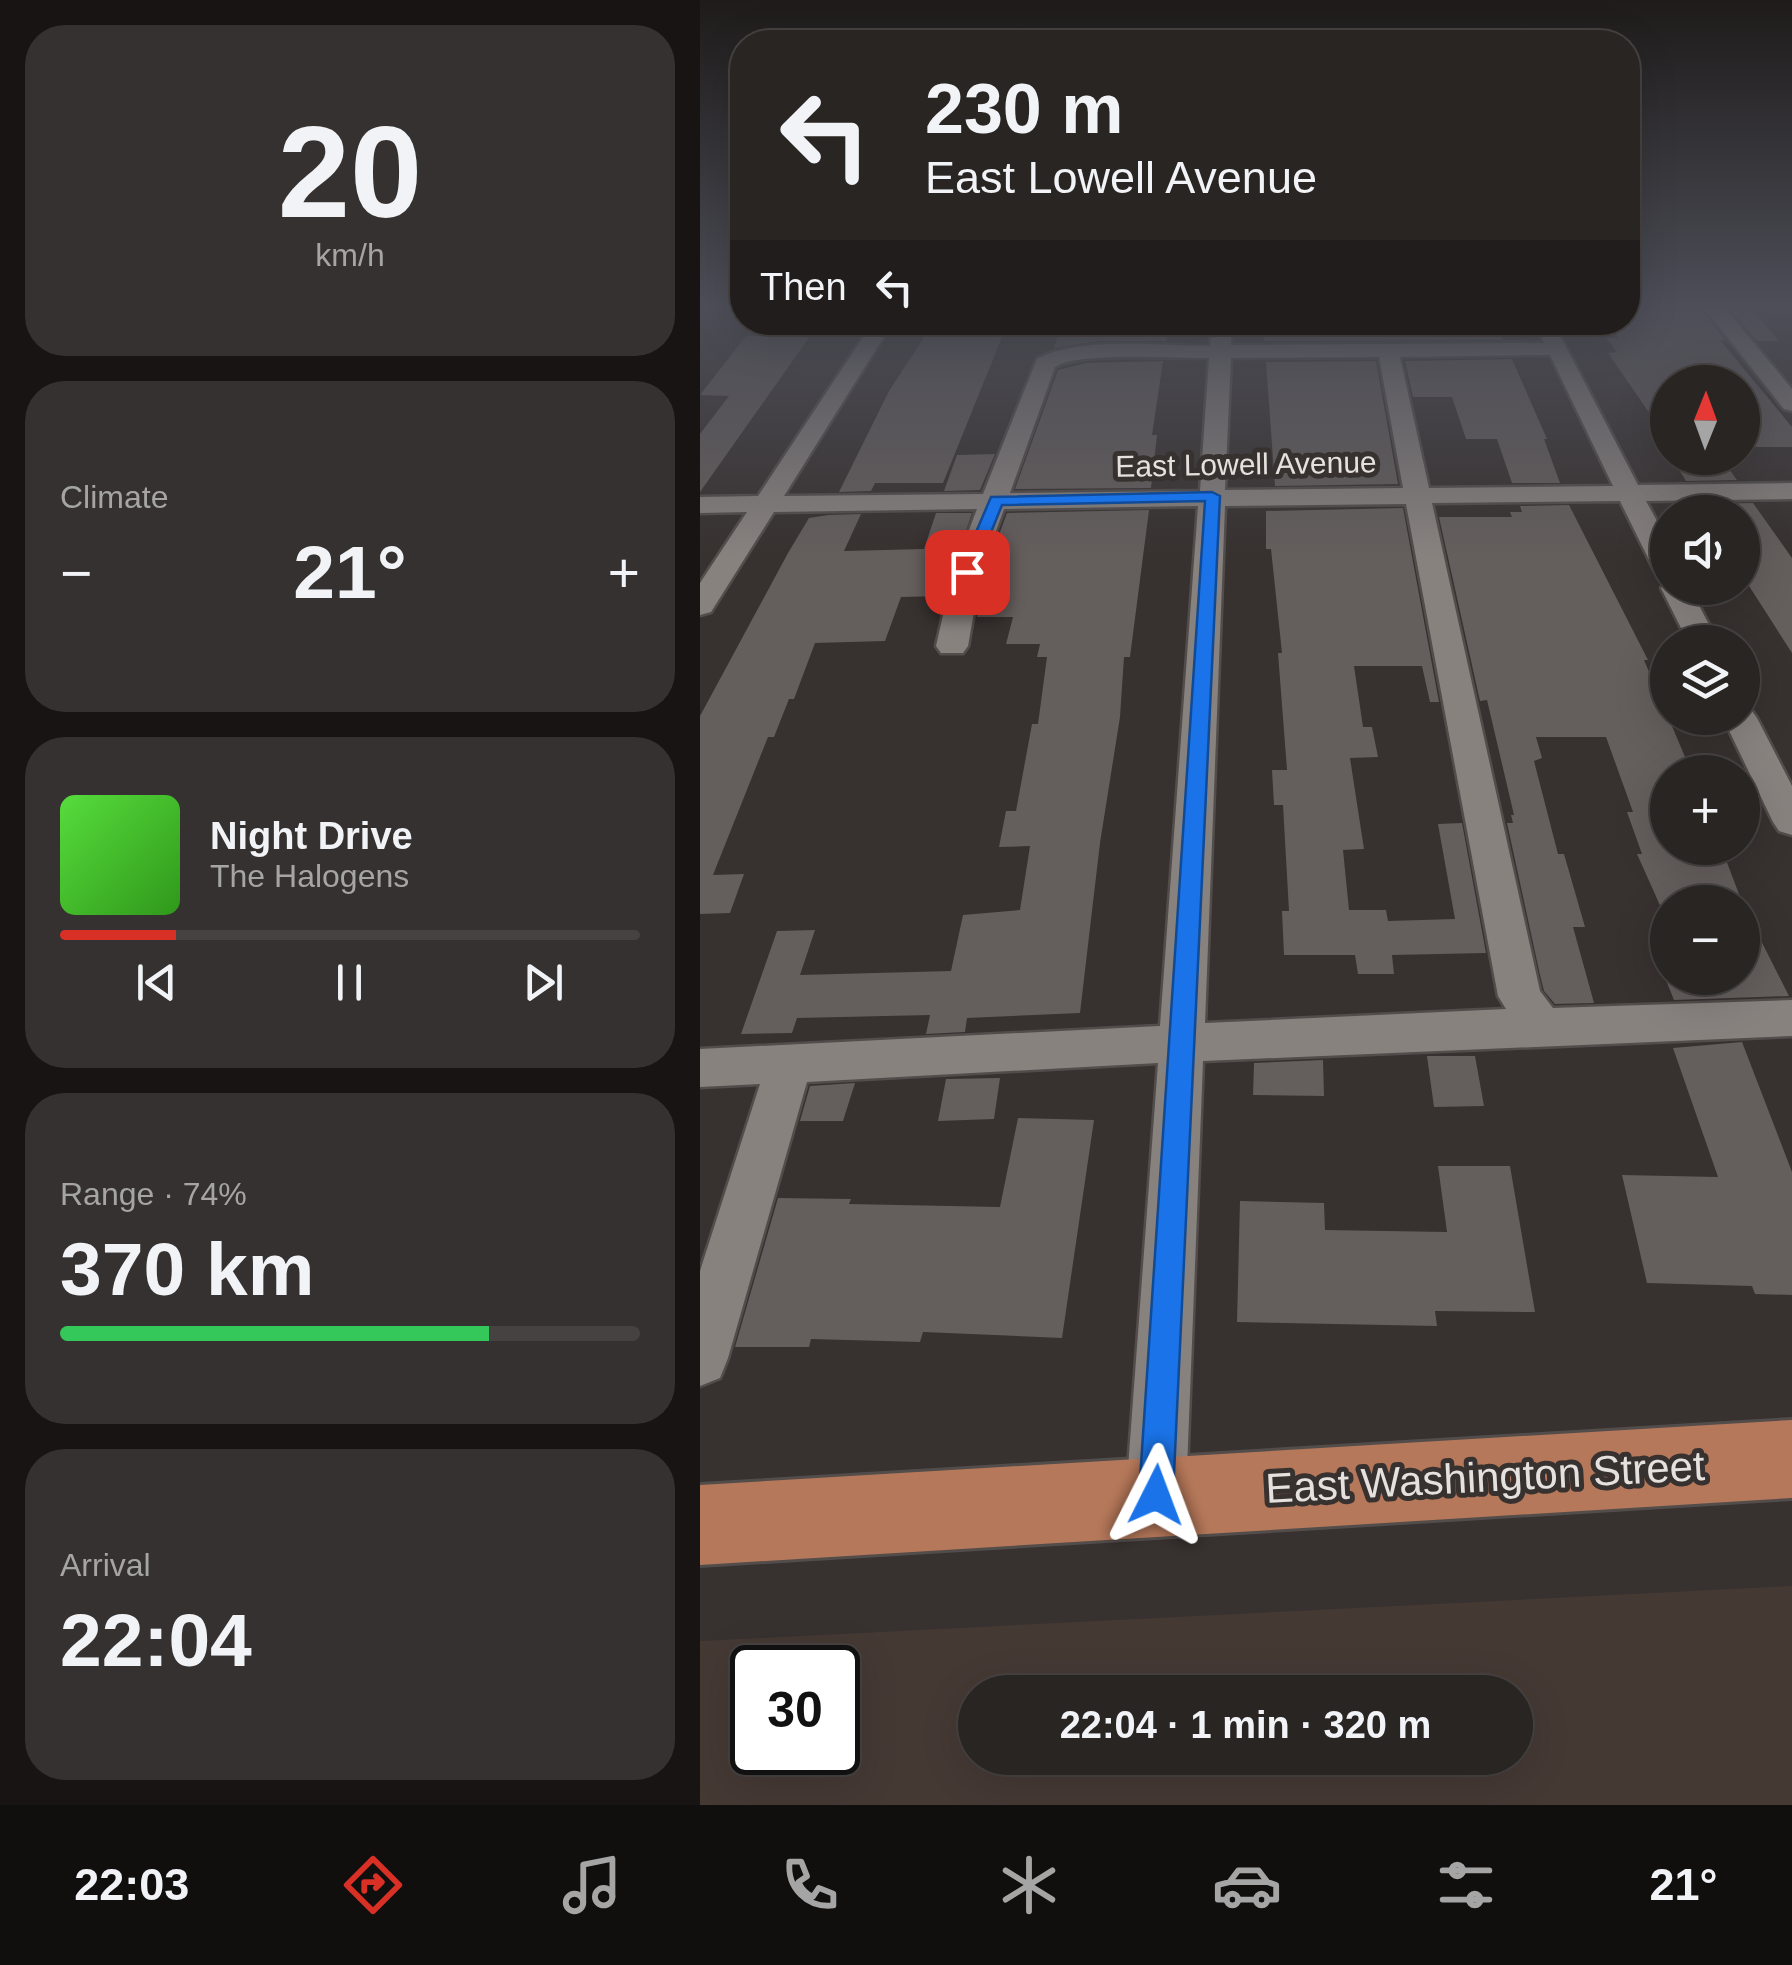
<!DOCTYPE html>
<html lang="en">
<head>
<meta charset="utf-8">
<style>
  :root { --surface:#292523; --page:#353130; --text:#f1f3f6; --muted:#a5a5a6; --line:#454241; --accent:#d93025 }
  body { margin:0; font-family:Helvetica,sans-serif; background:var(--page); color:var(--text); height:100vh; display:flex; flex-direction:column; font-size:38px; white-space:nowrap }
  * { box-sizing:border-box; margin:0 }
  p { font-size:32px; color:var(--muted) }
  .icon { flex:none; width:55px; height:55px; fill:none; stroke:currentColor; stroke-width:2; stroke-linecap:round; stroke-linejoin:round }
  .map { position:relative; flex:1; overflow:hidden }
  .sheet { display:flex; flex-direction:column; gap:25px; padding:25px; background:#171413; width:700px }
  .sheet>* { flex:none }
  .banner { position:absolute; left:30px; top:30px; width:910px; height:305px; border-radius:40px; box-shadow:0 10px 40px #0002,0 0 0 2px var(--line); background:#292523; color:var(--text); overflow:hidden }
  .needle { width:65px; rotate:1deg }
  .tools { position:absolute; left:950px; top:365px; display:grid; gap:20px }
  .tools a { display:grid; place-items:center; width:110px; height:110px; border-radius:50%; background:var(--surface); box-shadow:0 10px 40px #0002,0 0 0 2px var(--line); font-size:50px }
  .speed { position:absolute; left:30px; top:1645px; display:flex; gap:20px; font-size:50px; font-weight:700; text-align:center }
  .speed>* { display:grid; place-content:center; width:130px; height:130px; border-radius:50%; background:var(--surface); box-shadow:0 10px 40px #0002,0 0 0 2px var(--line); line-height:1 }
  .speed .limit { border:5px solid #111; border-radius:15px; background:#fff; color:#111 }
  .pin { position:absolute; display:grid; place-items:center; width:85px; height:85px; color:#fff; margin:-42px; border-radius:20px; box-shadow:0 5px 15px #0006 }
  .me { position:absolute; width:110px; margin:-55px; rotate:3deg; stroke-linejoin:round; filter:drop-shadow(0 0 8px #0008) }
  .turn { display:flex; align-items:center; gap:35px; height:210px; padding:0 30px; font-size:45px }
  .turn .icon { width:130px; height:130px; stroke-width:2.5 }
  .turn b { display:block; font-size:70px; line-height:85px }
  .then { display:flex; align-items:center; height:95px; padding:0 30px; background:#0003; gap:20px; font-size:38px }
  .big { font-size:75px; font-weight:700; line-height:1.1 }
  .sheet .tile { flex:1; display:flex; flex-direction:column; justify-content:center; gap:15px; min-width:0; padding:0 35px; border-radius:40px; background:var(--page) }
  .sheet .dial { align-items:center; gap:0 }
  .dial b { font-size:130px; line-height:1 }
  .song { display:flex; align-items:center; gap:30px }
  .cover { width:120px; height:120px; border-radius:15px; background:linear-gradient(135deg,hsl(110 70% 55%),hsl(110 70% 35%)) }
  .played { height:10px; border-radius:5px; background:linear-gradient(90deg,var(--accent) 20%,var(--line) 20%) }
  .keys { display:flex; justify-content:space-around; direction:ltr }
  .heat { display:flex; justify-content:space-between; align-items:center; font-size:55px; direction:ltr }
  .charge { height:15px; border-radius:8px; background:linear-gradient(90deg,#34c759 74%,var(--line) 0) }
  .trip { position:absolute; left:258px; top:1675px; width:575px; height:100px; border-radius:50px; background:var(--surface); box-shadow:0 10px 40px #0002,0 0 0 2px var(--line); font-weight:700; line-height:100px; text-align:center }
  .menu { display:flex; height:160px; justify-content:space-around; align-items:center; background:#100f0e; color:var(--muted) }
  .menu .icon { width:70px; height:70px }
  .menu .selected { color:var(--accent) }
  .menu b { font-size:45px; color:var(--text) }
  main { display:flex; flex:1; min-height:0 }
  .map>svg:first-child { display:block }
  .built { fill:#453934; fill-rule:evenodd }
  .building { fill:#645e5c }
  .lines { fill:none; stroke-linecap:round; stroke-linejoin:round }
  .minor-casing { stroke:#524d4b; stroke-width:5 }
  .major-casing { stroke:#524d4b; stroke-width:6 }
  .minor { fill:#88827f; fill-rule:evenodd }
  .major { fill:#b6785a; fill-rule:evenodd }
  .route { fill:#1a73e8; stroke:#114b97; stroke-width:2.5 }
  .labels { text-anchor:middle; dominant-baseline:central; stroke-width:10; stroke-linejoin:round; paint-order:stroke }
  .far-street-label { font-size:30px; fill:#e5e1df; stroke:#37312f }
  .near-street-label { font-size:42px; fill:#e5e1df; stroke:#37312f }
</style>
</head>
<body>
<main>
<section class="sheet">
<div class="tile dial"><b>20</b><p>km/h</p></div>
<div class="tile"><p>Climate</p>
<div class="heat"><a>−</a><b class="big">21°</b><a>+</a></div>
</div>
<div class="tile">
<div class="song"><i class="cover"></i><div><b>Night Drive</b><p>The Halogens</p></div></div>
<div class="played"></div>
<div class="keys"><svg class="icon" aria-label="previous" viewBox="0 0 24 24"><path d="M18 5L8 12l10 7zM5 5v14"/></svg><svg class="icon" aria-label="pause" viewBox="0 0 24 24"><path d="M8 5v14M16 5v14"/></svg><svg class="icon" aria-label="next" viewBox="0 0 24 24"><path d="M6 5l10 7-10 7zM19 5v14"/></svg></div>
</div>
<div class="tile"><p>Range · 74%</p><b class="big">370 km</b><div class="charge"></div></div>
<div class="tile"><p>Arrival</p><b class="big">22:04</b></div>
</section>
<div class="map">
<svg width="1092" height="1805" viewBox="0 0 1092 1805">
  <rect width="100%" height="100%" fill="#37312f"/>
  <!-- built -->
  <path class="built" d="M1092 1586V1805H0V1641ZM52 1668H138V1752H52ZM815 1692V1758H275V1692Z"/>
  <!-- building -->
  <g class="building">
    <polygon points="1001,309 1025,340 1020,340 1092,427 1092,447 1042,447 1042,381 968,381 968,440 908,353 917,352 906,338 918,338 908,322 928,322 928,310"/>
    <polygon points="1030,309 1052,309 1079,341 1057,341"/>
    <polygon points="68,322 120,322 0,492 0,434 29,396 0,395 46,336 58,336"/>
    <polygon points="234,322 308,322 243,483 175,483 171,491 139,492 189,391"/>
    <polygon points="362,322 469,322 466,341 398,341 354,348"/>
    <polygon points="562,322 765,322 768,334 801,334 803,340 564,341"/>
    <polygon points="812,359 847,439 844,439 860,483 812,483 797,439 766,439 752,397 713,397 705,361"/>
    <polygon points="463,361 452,435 457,435 451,488 315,489 358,370 386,363"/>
    <polygon points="676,361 698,484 575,486 566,362"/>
    <polygon points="295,454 280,490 244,491 257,455"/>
    <polygon points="972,458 1021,458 1037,480 986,481"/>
    <polygon points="1053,503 1092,558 1092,653 1042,575 1042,512 1006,512 1000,504"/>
    <polygon points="869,505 948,660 944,660 991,771 968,771 968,853 1023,852 1042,902 968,902 968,912 963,912 937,854 942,854 927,812 933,812 906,737 836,737 842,758 834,761 858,854 864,854 885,927 873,927 894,1003 855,1004 844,991 840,975 807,823 813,823 811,815 814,815 787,700 780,701 739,517 812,517 810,512 822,512 820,506"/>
    <polygon points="703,508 739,702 730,702 722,666 654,666 663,727 672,727 678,757 650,758 664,849 643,850 649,910 686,910 688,921 755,919 738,824 762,823 786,953 692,955 694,974 658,974 655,955 584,955 582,911 589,911 583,805 574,805 572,770 587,770 578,653 582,653 571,549 566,549 566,511"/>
    <polygon points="449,510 430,657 424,657 420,717 400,843 380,1013 267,1018 265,1032 226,1034 230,1015 97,1018 92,1033 41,1034 77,931 115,930 100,975 251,971 263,915 320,910 330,846 299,847 306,811 316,811 332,724 338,724 347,657 337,657 340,644 306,644 313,617 277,617 285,573 307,513"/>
    <polygon points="236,513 272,513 244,596 201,597 185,641 115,643 94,699 89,699 74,737 68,737 13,875 44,874 30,913 0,914 0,716 88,553 109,518 128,515 161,514 144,551 224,549"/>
    <polygon points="1042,903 1089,996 974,1000 965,978 1042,978"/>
    <polygon points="1042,1042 1092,1172 1092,1295 1055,1294 1052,1286 947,1283 922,1175 1018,1177 973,1048"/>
    <polygon points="727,1056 775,1056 784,1106 734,1107"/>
    <polygon points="623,1060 624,1096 553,1095 554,1063"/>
    <polygon points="300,1078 294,1119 238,1121 246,1079"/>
    <polygon points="155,1083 143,1121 100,1121 110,1086"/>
    <polygon points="318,1118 394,1120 362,1338 223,1332 220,1342 111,1339 109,1347 35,1347 78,1198 151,1199 149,1204 300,1207"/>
    <polygon points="738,1166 810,1166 835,1312 735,1311 737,1326 537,1322 540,1201 624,1203 625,1230 747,1232"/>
  </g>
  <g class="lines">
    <defs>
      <g id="minor">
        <polygon points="1002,305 1022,305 1092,389 1092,411 1084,409"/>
        <path d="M173 322H193L84 496 283 494 337 359C380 336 461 346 510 346L512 322H532L531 345 844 343 837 328 845 322 854 324 938 485 1092 483V499L946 501 968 541V578L954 570 920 501 732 503 840 991 853 1008 1092 1000V1036L503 1061 486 1495 477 1516 456 1525 435 1516 426 1495 458 1063 107 1082 28 1358 20 1378 0 1386V1271L60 1084 0 1087V1049L460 1026 498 506 304 509 281 572 268 646 263 653H241L236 646 253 572 277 509 74 512 11 612 0 615V583L47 512 0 513V497L58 496ZM850 355 913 486 729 488 700 357ZM679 357 703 488 525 490 531 358ZM509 358 500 491 310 493 355 367C382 351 473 359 509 358ZM706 504 798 996 806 1009 505 1023 525 506Z"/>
        <polygon points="968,581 968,588 990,588 1018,642 988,642 961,588"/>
        <polygon points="1042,708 1052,711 1057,718 1092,786 1092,835 1079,831 1073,822 1023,718 1042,718"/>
      </g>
      <polygon id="major" points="1092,1420 1092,1498 0,1565 0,1485"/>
    </defs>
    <!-- minor casing -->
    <use href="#minor" class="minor-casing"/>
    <!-- major casing -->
    <use href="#major" class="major-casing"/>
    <!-- minor -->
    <use href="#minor" class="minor"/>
    <!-- major -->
    <use href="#major" class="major"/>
  </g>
  <!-- sky -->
  <linearGradient id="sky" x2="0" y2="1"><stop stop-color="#1e1b1a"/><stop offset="0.55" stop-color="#4d4e58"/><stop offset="1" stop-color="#4d4e58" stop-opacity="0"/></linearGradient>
  <rect width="1092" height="558" fill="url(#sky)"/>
  <!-- route -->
  <polygon class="route" points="512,492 520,496 473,1495 468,1507 456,1512 444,1507 439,1495 505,501 302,505 275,572 267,576 259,572 291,497"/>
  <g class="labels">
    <!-- far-street labels -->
    <g class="far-street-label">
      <text transform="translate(546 464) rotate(-1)">East Lowell Avenue</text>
    </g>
    <!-- near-street labels -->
    <g class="near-street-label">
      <text transform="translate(785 1477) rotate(-3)">East Washington Street</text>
    </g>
  </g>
</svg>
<div class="tools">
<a><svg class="needle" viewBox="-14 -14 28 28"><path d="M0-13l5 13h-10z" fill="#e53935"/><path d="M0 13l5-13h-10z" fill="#a5a5a6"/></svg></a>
<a><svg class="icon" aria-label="sound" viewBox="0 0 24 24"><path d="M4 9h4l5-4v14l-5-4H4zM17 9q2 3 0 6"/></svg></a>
<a><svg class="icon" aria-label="layers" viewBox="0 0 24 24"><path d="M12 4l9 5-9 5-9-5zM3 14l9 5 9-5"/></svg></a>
<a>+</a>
<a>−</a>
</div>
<div class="speed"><div class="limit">30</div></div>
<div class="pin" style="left:267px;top:572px;background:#d93025"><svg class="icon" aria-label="arrive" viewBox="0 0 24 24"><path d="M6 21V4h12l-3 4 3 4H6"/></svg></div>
<svg class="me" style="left:456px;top:1495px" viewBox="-20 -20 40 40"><path d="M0-17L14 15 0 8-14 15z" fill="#1a73e8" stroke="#fff" stroke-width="4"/></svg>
<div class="trip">22:04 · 1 min · 320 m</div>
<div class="banner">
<div class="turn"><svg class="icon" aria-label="left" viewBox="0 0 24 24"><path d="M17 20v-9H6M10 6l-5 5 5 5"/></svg><div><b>230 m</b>East Lowell Avenue</div></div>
<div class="then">Then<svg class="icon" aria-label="left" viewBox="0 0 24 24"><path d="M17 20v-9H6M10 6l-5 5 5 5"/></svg></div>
</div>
</div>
</main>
<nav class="menu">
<b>22:03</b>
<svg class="icon selected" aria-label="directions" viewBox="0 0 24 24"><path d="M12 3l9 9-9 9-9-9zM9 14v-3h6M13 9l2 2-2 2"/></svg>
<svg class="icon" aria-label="music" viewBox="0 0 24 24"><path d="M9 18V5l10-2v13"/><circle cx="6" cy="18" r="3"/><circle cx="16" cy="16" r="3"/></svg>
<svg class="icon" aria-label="phone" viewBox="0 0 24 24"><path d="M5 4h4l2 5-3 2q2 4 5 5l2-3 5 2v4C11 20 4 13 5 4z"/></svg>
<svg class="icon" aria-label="climate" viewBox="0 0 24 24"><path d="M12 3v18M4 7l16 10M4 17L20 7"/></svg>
<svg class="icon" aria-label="car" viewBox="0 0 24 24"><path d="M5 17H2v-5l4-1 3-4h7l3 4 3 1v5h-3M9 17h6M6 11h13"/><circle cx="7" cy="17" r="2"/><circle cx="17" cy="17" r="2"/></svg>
<svg class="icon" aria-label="filters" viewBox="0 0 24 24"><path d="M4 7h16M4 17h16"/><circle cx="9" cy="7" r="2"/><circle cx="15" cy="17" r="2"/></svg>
<b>21°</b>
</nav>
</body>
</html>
